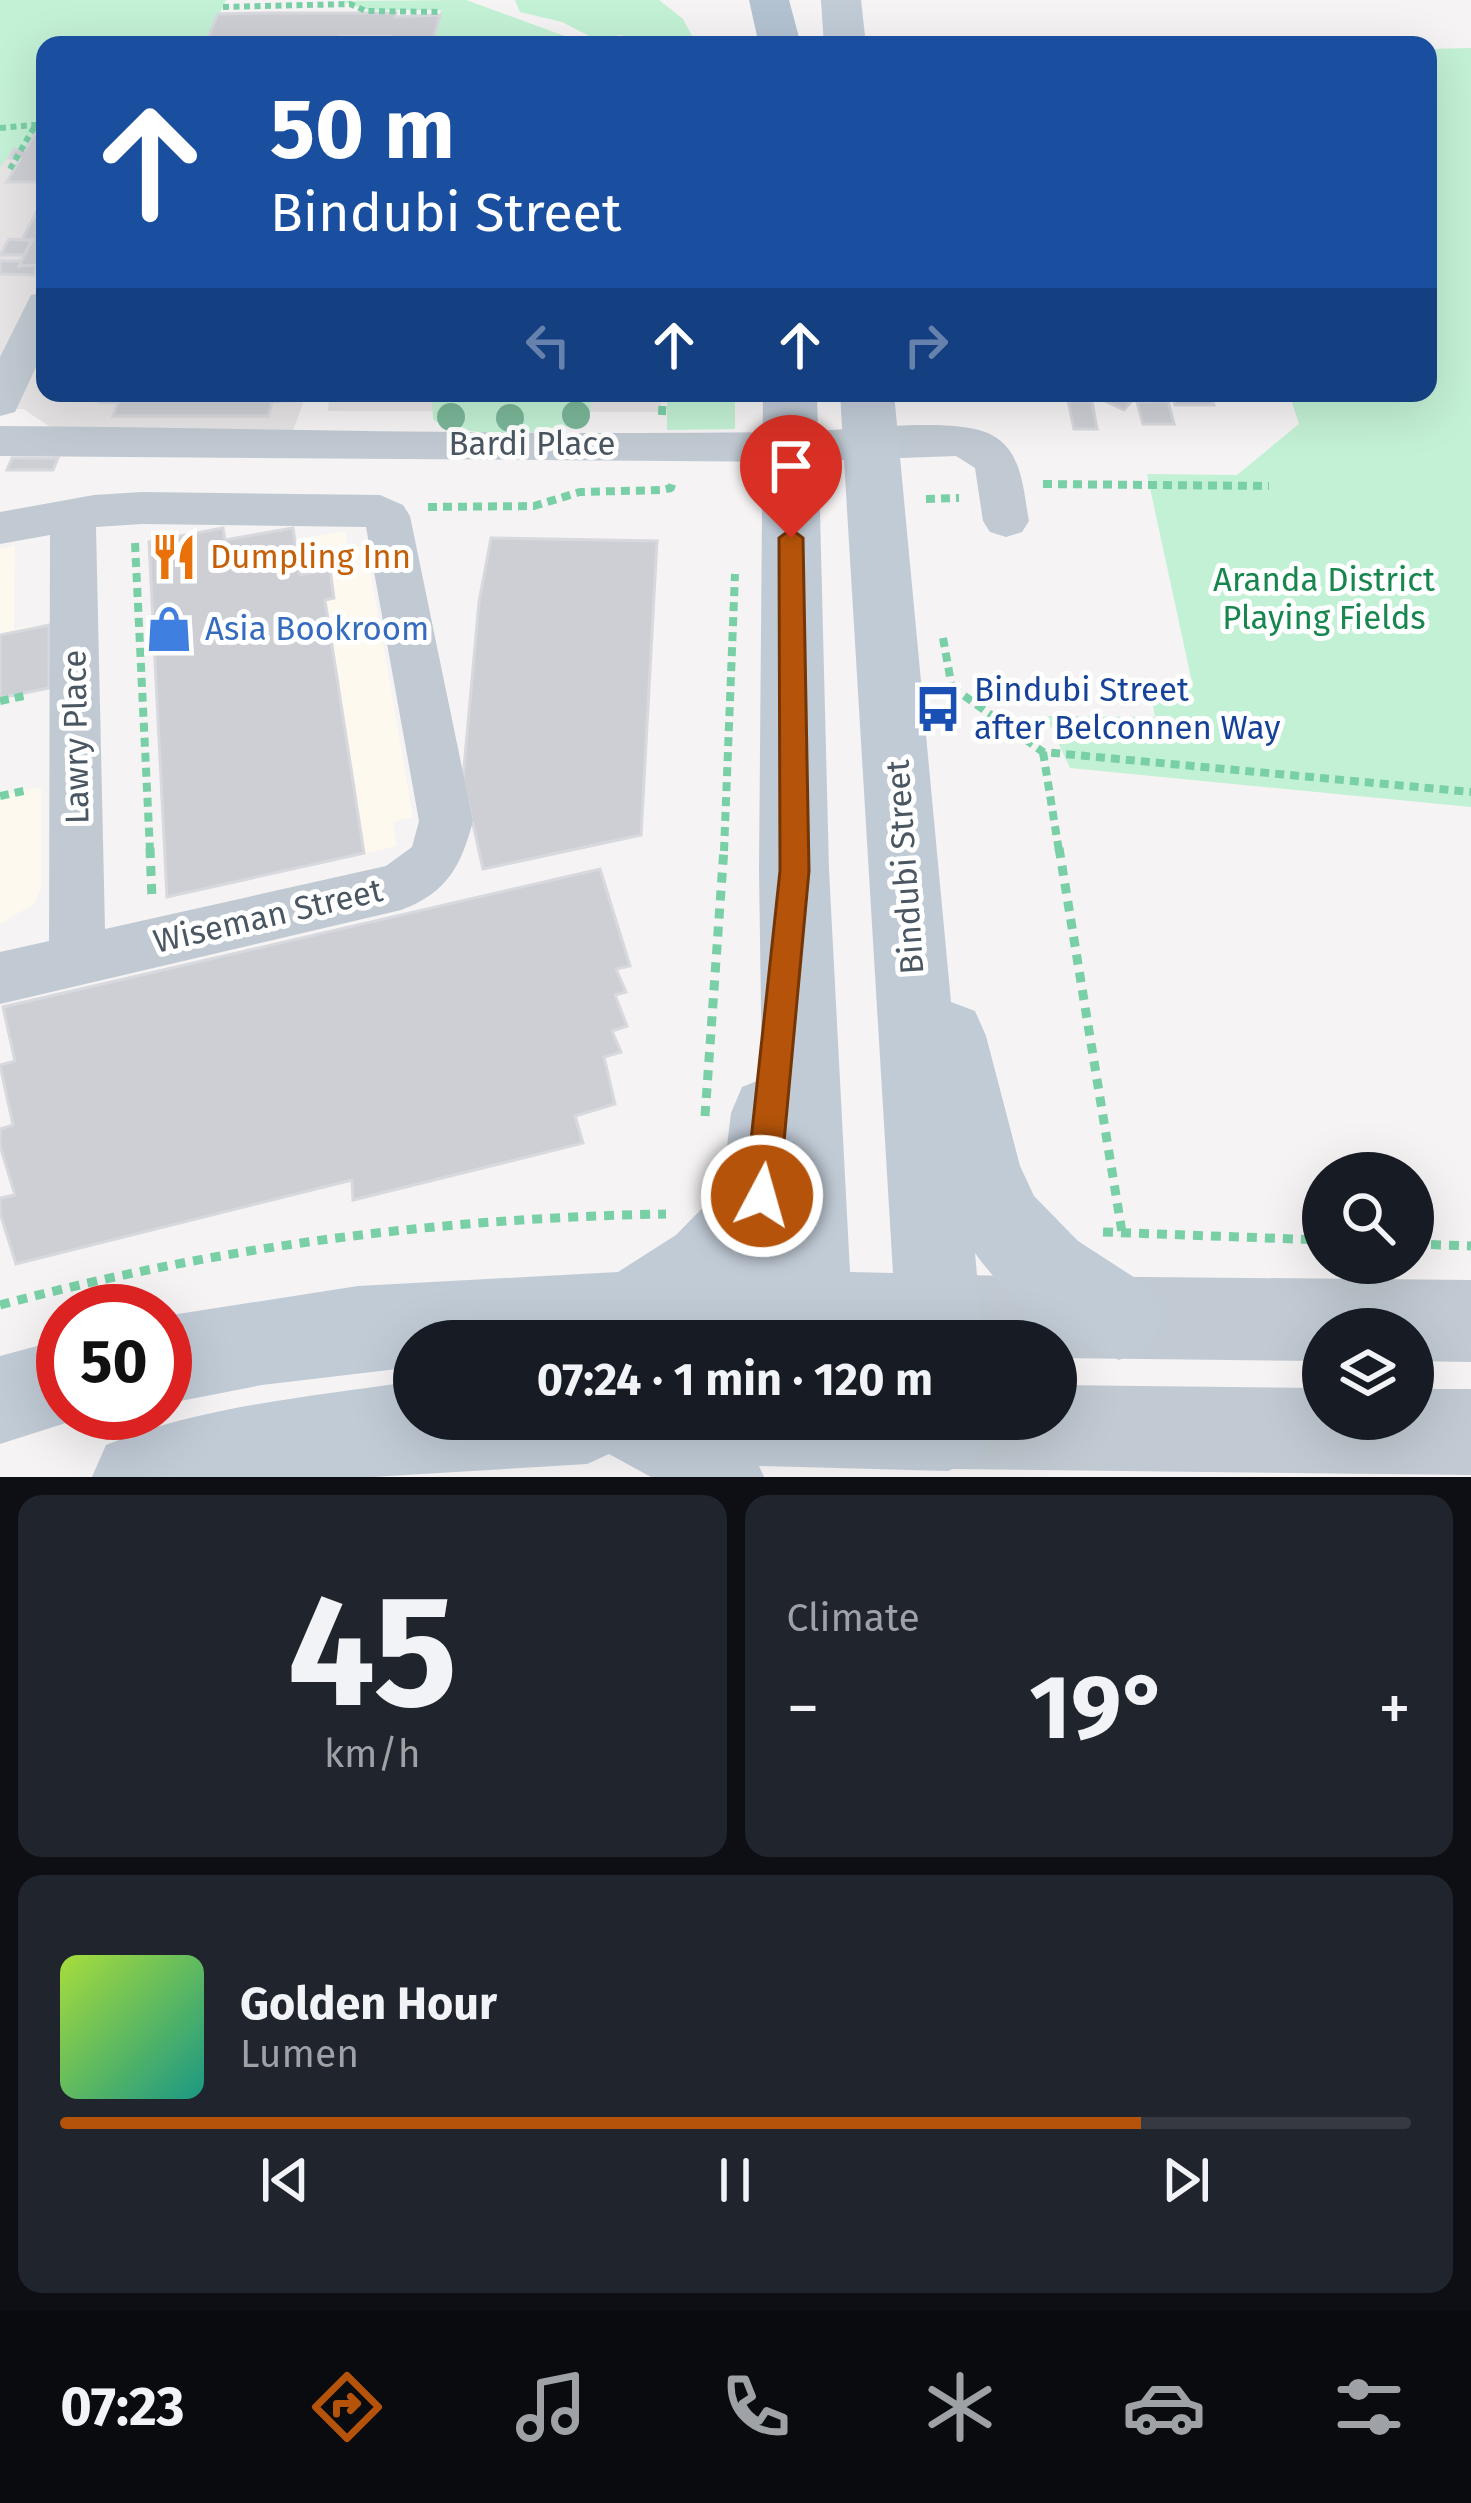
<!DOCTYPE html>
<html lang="en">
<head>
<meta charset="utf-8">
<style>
  :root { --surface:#171b24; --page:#20242c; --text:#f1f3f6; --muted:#9ea1a6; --line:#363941; --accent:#b45309 }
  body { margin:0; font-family:"Fira Sans",sans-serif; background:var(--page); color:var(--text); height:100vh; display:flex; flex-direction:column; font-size:45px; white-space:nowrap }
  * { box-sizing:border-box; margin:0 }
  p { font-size:39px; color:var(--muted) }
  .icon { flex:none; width:66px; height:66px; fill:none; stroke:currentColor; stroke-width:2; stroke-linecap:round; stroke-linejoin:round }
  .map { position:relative; height:1477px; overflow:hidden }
  .details { display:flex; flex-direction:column; gap:18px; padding:18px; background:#0d0f14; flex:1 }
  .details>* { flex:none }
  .guide { position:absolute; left:36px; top:36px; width:1401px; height:366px; border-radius:24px; box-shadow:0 12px 48px #0002; background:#1a4fa0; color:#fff; overflow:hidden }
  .tools { position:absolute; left:1302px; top:1152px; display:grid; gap:24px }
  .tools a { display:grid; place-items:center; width:132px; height:132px; border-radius:50%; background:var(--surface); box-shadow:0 12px 48px #0002; font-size:60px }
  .speed { position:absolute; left:36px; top:1284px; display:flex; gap:24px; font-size:60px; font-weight:700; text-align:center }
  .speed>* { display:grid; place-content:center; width:156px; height:156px; border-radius:50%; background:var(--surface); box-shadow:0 12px 48px #0002; line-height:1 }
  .speed .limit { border:18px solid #d22; background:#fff; color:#111 }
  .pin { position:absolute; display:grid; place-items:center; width:102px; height:102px; color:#fff; margin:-123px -51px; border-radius:50% 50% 50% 0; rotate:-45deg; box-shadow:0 0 12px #0007 }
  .pin .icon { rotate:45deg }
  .me { position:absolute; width:132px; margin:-66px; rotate:6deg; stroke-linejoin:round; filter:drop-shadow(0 0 9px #0008) }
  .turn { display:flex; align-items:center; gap:42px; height:252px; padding:0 36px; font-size:54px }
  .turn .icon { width:156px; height:156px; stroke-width:2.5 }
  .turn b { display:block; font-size:84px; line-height:102px }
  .lanes { display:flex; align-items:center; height:114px; padding:0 36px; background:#0003; justify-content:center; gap:60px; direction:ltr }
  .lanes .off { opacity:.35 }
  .big { font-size:90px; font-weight:700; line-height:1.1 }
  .details .tile { flex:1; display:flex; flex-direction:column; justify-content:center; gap:18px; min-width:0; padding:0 42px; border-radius:24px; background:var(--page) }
  .details .dial { align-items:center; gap:0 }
  .dial b { font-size:156px; line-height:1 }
  .song { display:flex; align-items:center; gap:36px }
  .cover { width:144px; height:144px; border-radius:18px; background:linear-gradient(135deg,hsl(80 70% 55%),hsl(170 70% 35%)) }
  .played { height:12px; border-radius:6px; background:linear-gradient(90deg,var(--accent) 80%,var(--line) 80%) }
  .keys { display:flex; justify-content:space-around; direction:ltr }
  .heat { display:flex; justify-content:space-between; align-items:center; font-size:66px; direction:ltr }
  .details .tiles { flex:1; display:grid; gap:18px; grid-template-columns:1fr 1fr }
  .tile:last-child { grid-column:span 2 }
  .trip { position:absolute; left:393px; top:1320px; width:684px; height:120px; border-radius:60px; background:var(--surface); box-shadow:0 12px 48px #0002; font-weight:700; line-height:120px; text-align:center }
  .menu { display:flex; height:192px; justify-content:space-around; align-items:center; background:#090b0e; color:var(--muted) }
  .menu .icon { width:84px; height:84px }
  .menu .on { color:var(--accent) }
  .menu b { font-size:54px; color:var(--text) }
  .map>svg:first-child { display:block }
  .commercial { fill:#fdf9ef }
  .education { fill:#e6e4e5 }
  .green { fill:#c3f1d5 }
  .building { fill:#cdcfd5; stroke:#d7d9de; stroke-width:3 }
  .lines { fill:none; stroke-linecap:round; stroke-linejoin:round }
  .path-far2 { stroke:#7ad0a6; stroke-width:6; stroke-dasharray:6 4.5; stroke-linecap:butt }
  .path-far1 { stroke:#7ad0a6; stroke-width:8; stroke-dasharray:9 6; stroke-linecap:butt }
  .path { stroke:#7ad0a6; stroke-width:9; stroke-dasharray:10 8; stroke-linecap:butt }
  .minor { fill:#c1cad2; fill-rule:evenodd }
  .tertiary { fill:#c1cad2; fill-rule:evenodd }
  .secondary { fill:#c1cbd6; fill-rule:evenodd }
  .primary { fill:#b3c2d1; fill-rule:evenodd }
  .tree { fill:#7bb799 }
  .route { fill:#b45309; stroke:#753606; stroke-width:3 }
  .labels { text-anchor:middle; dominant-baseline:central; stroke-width:10; stroke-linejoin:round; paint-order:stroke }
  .street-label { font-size:33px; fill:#4a5661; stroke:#fff }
  .food-label { font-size:33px; fill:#c56008; stroke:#fff; text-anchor:start }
  .park-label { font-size:33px; fill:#17864f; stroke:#fff }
  .shop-label { font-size:33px; fill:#366cbe; stroke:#fff; text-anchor:start }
  .transit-label { font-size:33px; fill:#164399; stroke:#fff; text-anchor:start }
</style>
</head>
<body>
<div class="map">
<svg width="1471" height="1477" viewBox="0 0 1471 1477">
  <rect width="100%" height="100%" fill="#f5f3f3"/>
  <!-- commercial -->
  <g class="commercial">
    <polygon points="223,528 226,540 293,528 295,540 345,531 348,549 366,546 413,817 393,822 397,846 167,897 149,542"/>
    <polygon points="15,546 14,629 41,625 40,676 0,684 0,549"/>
    <polygon points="41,787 41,888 34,904 0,924 0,795"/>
  </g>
  <!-- education -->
  <polygon class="education" points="45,71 45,393 661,393 660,412 328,411 329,398 305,398 293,430 52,428 23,409 0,409 0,90"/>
  <!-- green -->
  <g class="green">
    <polygon points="0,0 226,0 205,45 45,45 45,127 38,127 25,150 14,150 0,167"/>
    <polygon points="466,0 589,45 432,45 441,10 369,10 340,1"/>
    <polygon points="515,0 659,0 683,19 697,45 677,45 665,37 654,41 620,35 599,41 562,22 520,12"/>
    <polygon points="1471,48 1471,807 1070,768 1046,716 1155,717 1150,688 1193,687 1147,474 1237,475 1299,424 1289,393 1428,393 1428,49"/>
    <path d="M432 393H593L589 415C570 438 455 439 433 419Z"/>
    <polygon points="667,393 735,393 735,429 667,430"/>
  </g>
  <!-- building -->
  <g class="building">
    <polygon points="266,13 396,13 395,17 440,15 432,45 387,45 390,36 339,36 337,45 205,45 218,14"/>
    <polygon points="38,127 45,127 45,182 7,182 20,159 9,158 14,149 25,150"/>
    <polygon points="38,209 45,209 45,265 19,266 32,240 22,240"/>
    <polygon points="9,239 22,240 32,240 24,255 0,255"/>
    <polygon points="0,261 21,261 19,266 37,265 34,275 0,274"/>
    <polygon points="52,393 346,393 345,397 272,402 268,416 113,416 118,403 99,402 101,396 51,396"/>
    <polygon points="1088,393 1139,393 1124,410"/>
    <polygon points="1172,393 1210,393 1214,405 1175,405"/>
    <polygon points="1068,401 1092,401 1097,429 1074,429"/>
    <polygon points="1168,401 1174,424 1143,424 1137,402"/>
    <polygon points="12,458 58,458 53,470 7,470"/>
    <polygon points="223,528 225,540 293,528 300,575 330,569 334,598 325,600 364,853 167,897 149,542"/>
    <polygon points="491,538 657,541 641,835 483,869 463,779 479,602"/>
    <polygon points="49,625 49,688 0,698 0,635"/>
    <polygon points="600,869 630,966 616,969 626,992 615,995 627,1026 612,1031 621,1052 604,1057 615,1104 575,1116 583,1143 353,1200 352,1180 16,1264 0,1213 0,1198 15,1195 0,1146 0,1129 13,1125 0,1065 15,1061 3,1007"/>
  </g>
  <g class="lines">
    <!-- path-far2 -->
    <g class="path-far2">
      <polyline points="223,7 350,4 366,11 441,12"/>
      <polyline points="0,128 45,124"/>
      <polyline points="10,169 36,124"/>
    </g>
    <!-- path-far1 -->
    <g class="path-far1">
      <polyline points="662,415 663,393"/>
      <polyline points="1043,484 1269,486"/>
      <polyline points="926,499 959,498"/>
      <polyline points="428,507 534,506 580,492 662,490 671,488 673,481"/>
      <polyline points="135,543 150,851"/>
      <polyline points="943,638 952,688"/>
      <polyline points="952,687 1043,752 1471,792"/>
      <polyline points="0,701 28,695"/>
      <polyline points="1043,752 1059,851"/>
      <polyline points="0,796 28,790"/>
      <polyline points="724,851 735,574"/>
    </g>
    <!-- path -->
    <g class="path">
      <polyline points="150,848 152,899"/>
      <polyline points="1059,848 1122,1232"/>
      <polyline points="705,1116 724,848"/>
      <polyline points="1103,1232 1323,1240"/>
      <polyline points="1413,1244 1471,1246"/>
      <path d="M0 1305C220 1246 439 1218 666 1214"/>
    </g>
    <!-- minor -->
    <g class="minor">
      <polygon points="45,292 45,348 15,412 0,416 0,357 31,295"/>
      <path d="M0 426C263 428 528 436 791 432 839 432 951 415 990 434 1023 450 1023 490 1029 521L1022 532 1006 537 990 532 983 521 975 468 956 456 791 462 0 456Z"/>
      <path d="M142 492 380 495 403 505 410 516 473 821C461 866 447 893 401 910L0 1004V952L49 941 50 535 0 544V512L94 495ZM142 524 366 527 419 821 412 847 386 866 105 929 96 527Z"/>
    </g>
    <!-- tertiary -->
    <g class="tertiary">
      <polygon points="937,1275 1471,1280 1471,1362 1413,1361 1413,1329 1323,1329 1323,1361 1056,1358 1056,1341 907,1341 896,1316 908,1287"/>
      <polygon points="1056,1385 1323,1388 1323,1419 1413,1419 1413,1389 1471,1389 1471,1475 948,1469 918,1456 905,1426 908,1419 1056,1419"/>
    </g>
    <!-- secondary -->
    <g class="secondary">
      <polygon points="821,0 861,0 866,45 824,45"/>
      <path d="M763 393H817L829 870 850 1272 893 1273 840 393H894L951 1002 975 1011 986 1036 1020 1166 1034 1196 1078 1241 1149 1287 1162 1317 1149 1347 1119 1360C1064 1337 1010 1303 975 1253L983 1341H414V1367L262 1385 165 1404V1316L358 1286 618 1272 676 1235 722 1188 731 1113 742 1087 762 1079 759 870Z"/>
      <polygon points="63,1339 63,1413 94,1414 0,1444 0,1356"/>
      <path d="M409 1382H414V1419H990L993 1426 980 1458 948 1471 759 1466 764 1477H651L609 1454 587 1464 373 1477H92L106 1445C201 1406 308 1397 409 1382Z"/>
    </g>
    <!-- primary -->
    <polygon class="primary" points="749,0 789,0 801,45 759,45"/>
  </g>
  <!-- trees -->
  <g class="tree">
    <circle cx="576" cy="415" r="14"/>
    <circle cx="451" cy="417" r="14"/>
    <circle cx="510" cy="418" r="14"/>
  </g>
  <!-- route -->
  <polygon class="route" points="791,529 803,538 809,871 779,1196 774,1208 762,1212 750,1208 745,1196 780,871 779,538"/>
  <!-- icons -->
  <defs>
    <symbol id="restaurant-bare" viewBox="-9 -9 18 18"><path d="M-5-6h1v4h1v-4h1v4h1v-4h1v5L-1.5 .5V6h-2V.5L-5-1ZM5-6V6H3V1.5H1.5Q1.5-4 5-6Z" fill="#e8710a" stroke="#fff" stroke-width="2.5" paint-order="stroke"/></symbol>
    <symbol id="shop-bare" viewBox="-9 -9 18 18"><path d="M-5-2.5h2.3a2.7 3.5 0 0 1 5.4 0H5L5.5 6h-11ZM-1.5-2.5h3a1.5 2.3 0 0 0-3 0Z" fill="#3f7fe0" stroke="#fff" stroke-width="2.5" paint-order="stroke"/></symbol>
    <symbol id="bus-bare" viewBox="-9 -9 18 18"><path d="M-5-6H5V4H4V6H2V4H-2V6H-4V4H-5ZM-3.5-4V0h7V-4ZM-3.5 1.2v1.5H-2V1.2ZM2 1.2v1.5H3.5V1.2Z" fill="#1a4fb4" stroke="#fff" stroke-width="2.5" paint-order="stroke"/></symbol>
  </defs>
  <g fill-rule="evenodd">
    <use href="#restaurant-bare" x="141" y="524" width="66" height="66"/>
    <use href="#shop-bare" x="136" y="596" width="66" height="66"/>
    <use href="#bus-bare" x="905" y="676" width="66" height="66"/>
  </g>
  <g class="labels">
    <!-- street labels -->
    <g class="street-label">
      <text x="532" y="444">Bardi Place</text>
      <text transform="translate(76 737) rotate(-91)">Lawry Place</text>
      <text transform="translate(905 867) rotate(-94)">Bindubi Street</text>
      <text transform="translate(268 916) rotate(-13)">Wiseman Street</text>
    </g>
    <!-- food labels -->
    <g class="food-label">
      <text x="210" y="557">Dumpling Inn</text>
    </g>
    <!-- park labels -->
    <g class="park-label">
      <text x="1324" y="580">Aranda District<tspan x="1324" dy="38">Playing Fields</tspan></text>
    </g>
    <!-- shop labels -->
    <g class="shop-label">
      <text x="205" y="629">Asia Bookroom</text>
    </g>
    <!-- transit labels -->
    <g class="transit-label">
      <text x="974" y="690">Bindubi Street<tspan x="974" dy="38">after Belconnen Way</tspan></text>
    </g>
  </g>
</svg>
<div class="tools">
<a><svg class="icon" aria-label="search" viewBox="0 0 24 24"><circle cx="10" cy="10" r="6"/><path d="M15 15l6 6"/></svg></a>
<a><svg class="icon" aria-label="layers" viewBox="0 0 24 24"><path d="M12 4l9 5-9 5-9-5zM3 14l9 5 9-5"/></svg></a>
</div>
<div class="speed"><div class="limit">50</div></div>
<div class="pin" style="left:791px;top:538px;background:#d93025"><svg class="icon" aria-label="arrive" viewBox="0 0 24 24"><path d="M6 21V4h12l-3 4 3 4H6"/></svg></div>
<svg class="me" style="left:762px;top:1196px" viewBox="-20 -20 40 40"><circle r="17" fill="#b45309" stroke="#fff" stroke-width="3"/><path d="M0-11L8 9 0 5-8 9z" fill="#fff"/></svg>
<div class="trip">07:24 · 1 min · 120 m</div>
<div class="guide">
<div class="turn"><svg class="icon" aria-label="ahead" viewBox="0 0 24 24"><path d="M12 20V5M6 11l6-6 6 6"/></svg><div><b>50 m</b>Bindubi Street</div></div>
<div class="lanes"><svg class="icon off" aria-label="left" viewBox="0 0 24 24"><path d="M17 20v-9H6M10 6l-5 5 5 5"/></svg><svg class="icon" aria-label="ahead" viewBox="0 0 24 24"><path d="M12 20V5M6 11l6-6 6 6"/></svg><svg class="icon" aria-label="ahead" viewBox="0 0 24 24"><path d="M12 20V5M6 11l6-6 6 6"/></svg><svg class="icon off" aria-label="right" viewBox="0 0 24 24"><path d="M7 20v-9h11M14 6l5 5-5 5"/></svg></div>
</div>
</div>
<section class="details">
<div class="tiles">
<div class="tile dial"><b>45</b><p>km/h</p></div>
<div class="tile"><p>Climate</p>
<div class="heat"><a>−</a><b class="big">19°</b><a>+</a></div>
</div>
<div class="tile">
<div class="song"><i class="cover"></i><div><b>Golden Hour</b><p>Lumen</p></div></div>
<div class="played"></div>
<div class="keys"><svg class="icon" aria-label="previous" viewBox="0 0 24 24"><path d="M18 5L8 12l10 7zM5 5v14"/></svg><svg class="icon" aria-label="pause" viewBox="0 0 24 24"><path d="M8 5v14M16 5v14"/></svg><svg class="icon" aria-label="next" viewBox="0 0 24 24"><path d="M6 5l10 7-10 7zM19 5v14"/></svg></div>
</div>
</div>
</section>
<nav class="menu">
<b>07:23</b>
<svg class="icon on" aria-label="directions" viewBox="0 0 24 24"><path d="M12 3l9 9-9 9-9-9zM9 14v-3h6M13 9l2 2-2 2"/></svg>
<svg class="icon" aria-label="music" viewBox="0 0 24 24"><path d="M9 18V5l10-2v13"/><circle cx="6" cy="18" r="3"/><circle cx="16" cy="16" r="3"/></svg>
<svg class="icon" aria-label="phone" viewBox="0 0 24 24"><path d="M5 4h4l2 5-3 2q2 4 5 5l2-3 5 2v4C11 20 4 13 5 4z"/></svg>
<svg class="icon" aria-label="climate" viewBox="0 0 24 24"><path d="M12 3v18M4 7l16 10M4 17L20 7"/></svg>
<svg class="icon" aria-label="car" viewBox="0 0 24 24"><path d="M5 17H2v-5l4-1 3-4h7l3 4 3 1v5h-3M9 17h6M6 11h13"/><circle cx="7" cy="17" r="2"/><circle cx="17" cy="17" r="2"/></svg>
<svg class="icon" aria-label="filters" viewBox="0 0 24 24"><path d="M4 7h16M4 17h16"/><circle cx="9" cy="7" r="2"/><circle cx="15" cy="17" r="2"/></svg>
</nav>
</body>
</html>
